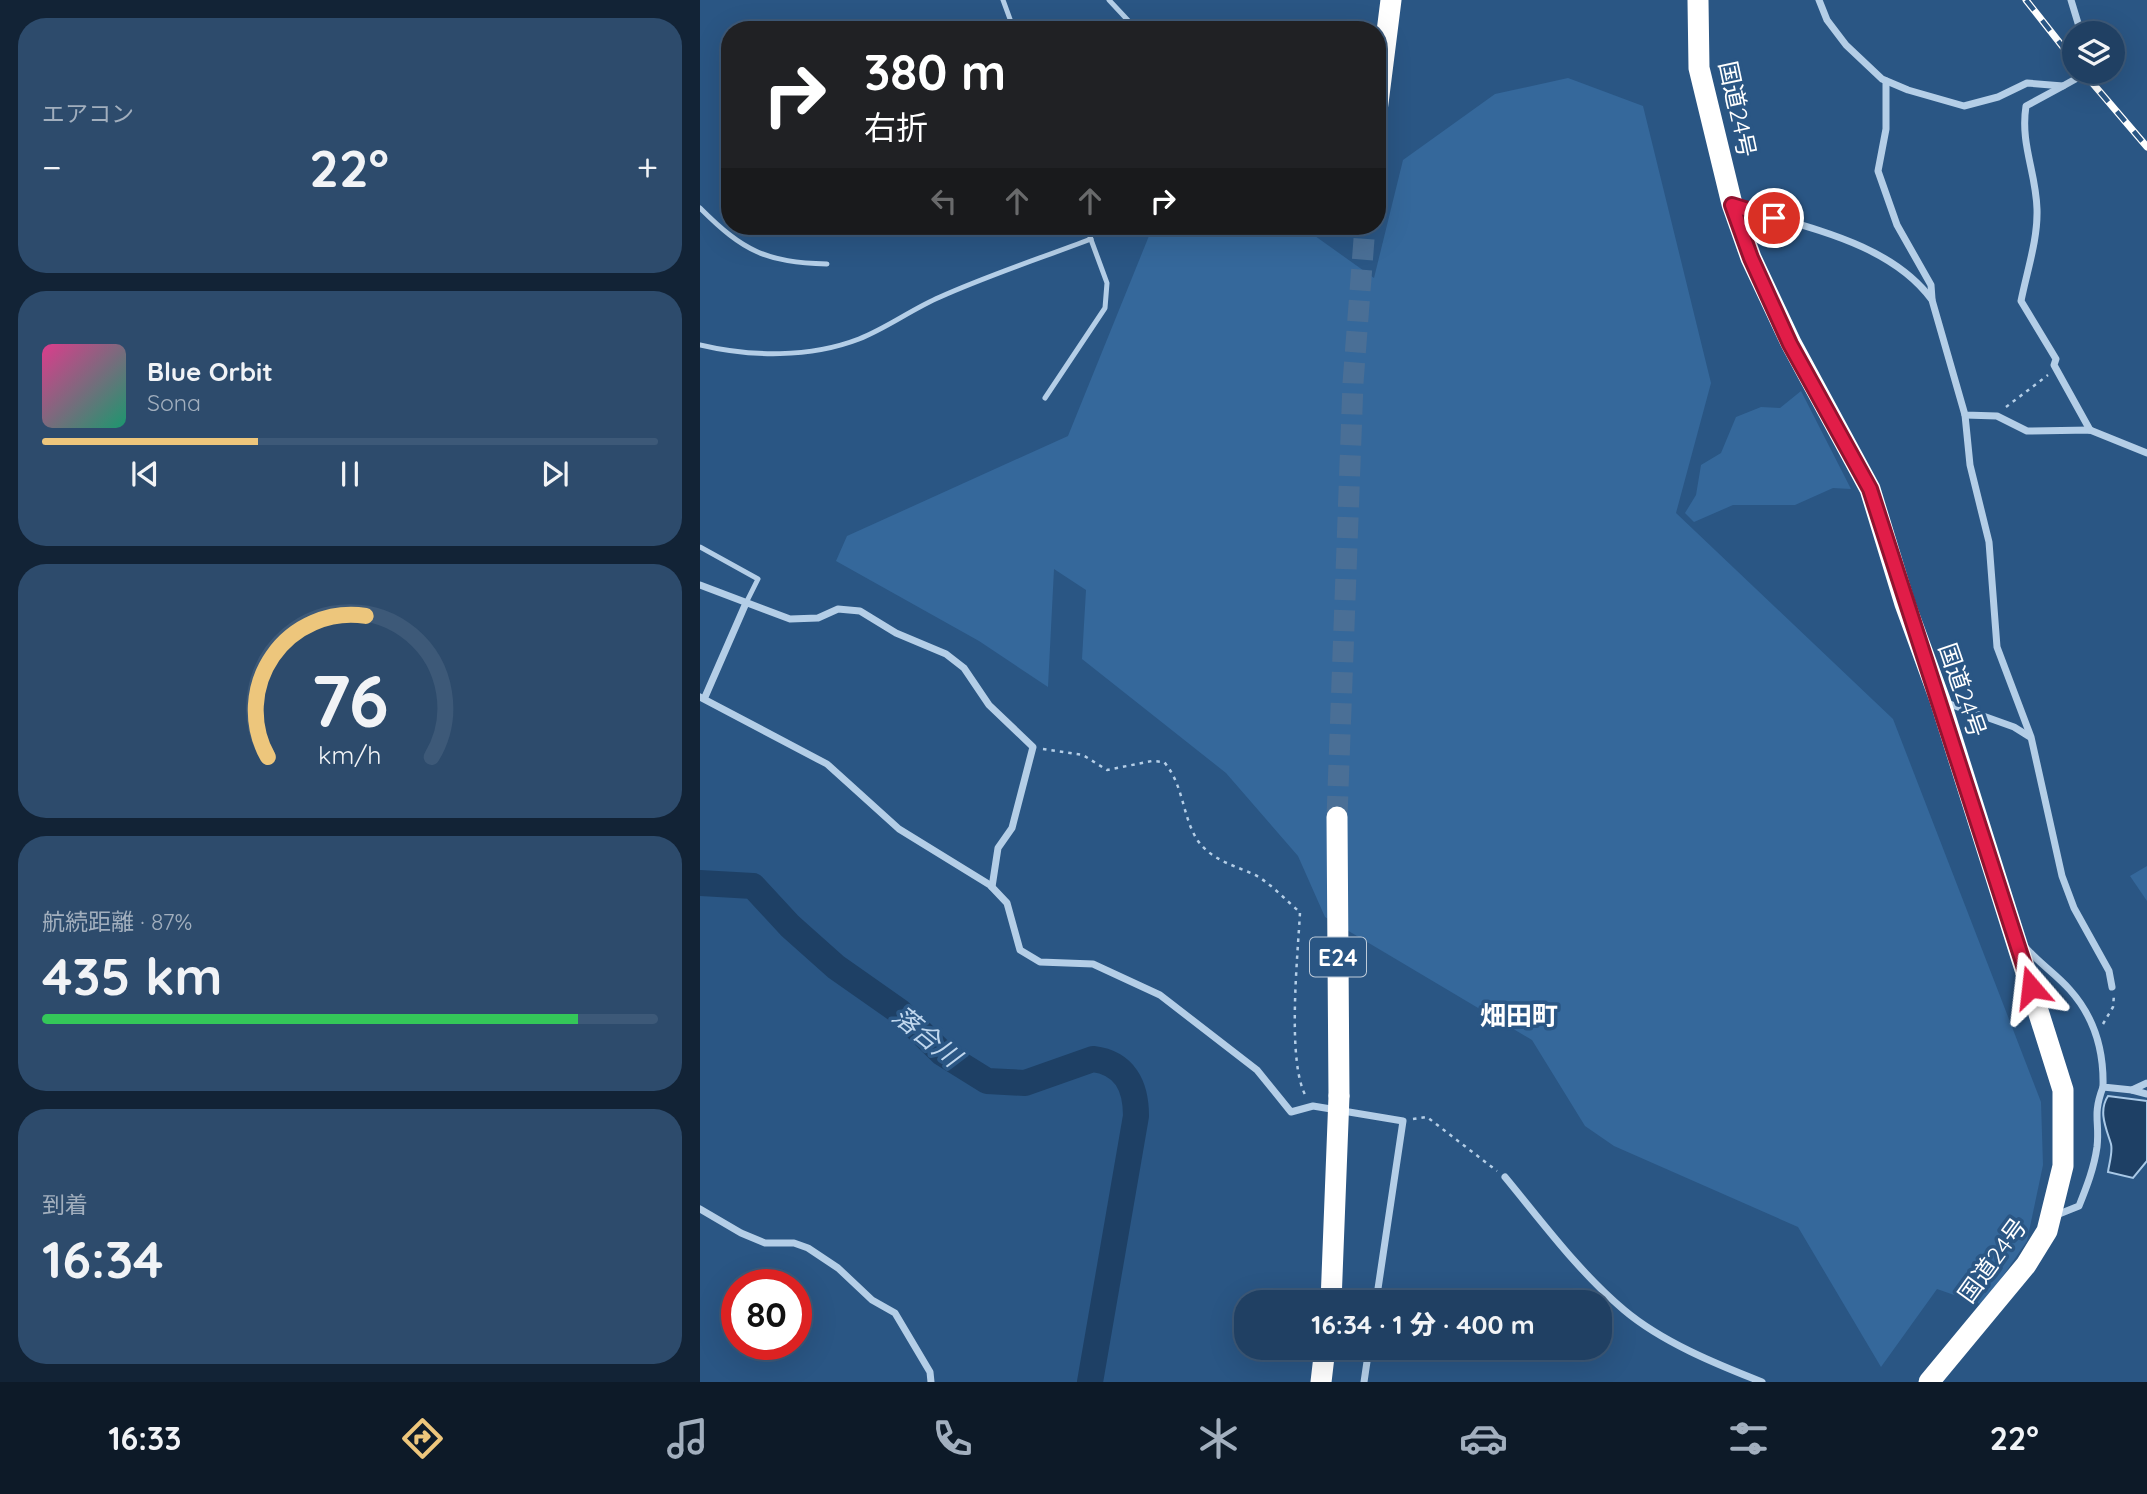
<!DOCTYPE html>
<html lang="ja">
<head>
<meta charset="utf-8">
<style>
  :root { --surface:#204063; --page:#2d4b6c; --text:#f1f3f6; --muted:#a2afbe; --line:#3d5978; --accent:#edc67c }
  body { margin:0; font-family:Quicksand,"Noto Sans JP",sans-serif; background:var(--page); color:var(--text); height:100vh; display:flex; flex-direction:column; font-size:26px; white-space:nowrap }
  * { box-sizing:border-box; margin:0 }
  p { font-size:23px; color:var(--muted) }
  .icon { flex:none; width:38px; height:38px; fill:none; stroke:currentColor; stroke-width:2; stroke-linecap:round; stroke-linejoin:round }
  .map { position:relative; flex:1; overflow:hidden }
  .drawer { display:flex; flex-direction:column; gap:18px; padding:18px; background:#122336; width:700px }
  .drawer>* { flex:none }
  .hud { position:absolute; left:21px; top:21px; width:665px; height:214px; border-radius:28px; box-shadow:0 7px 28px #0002,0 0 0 2px var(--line); background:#202124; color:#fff; overflow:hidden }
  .tools { position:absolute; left:1362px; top:21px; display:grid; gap:14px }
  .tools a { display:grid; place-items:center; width:63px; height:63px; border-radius:50%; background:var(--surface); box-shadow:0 7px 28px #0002,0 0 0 2px var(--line); font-size:35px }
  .speed { position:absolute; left:21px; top:1269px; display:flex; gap:14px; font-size:35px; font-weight:700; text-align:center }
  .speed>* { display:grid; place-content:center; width:91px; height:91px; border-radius:50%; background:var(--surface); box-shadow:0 7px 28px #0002,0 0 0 2px var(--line); line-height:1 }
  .speed .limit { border:10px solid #d22; background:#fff; color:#111 }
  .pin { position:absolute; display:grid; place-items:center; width:60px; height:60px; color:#fff; margin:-30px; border:4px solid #fff; border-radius:50%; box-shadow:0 2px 7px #0007 }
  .me { position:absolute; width:77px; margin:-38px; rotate:343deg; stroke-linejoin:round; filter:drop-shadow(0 0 5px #0008) }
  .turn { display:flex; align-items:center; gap:24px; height:147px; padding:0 28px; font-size:32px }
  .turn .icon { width:91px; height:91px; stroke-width:2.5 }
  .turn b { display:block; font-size:49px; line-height:60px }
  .lanes { display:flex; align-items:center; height:66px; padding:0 28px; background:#0003; justify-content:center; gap:35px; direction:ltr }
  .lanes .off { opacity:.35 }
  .big { font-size:52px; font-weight:800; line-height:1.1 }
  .drawer .tile { flex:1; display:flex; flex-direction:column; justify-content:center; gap:10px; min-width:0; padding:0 24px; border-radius:28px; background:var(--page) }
  .drawer .dial { align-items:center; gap:0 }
  .dial svg { height:182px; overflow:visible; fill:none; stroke:var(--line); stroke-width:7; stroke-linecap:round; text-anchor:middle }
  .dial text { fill:var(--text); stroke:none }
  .song { display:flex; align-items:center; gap:21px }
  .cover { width:84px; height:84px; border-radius:10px; background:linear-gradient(135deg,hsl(330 70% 55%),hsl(160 70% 35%)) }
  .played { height:7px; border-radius:4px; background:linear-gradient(90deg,var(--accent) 35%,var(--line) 35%) }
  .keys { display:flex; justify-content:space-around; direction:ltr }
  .heat { display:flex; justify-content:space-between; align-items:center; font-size:38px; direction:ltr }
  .charge { height:10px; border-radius:5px; background:linear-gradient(90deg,#34c759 87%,var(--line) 0) }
  .trip { position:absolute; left:534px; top:1290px; width:378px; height:70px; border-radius:28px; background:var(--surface); box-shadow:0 7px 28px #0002,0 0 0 2px var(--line); font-weight:800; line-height:70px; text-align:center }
  .menu { display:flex; height:112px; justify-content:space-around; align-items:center; background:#0d1a28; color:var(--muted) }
  .menu .icon { width:49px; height:49px }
  .menu .selected { color:var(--accent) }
  .menu b { font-size:32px; color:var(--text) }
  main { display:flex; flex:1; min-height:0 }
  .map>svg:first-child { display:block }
  .green { fill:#35689b }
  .water { fill:#1e4065; stroke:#a9c9e7; stroke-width:2 }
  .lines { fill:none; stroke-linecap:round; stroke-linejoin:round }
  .river { stroke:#1e4065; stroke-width:26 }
  .highway-tunnel { stroke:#4a6f96; stroke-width:21; stroke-dasharray:21 10; stroke-linecap:butt }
  .path { stroke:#b4cee7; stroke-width:2.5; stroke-dasharray:3.5 5; stroke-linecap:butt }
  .lane { stroke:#b4cee7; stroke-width:5 }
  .street { stroke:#b4cee7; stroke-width:7 }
  .highway { stroke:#fff; stroke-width:21 }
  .rail-casing { stroke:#fff; stroke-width:7 }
  .rail { stroke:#2a5684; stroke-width:4.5; stroke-dasharray:13; stroke-linecap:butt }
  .highway-bridge { stroke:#fff; stroke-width:21 }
  .route-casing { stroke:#92132f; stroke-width:18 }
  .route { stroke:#e11d48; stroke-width:12 }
  .labels { text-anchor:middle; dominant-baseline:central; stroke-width:7; stroke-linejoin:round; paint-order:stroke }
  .shield { fill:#2a5684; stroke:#bfccda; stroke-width:2 }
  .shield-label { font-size:23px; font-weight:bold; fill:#fff }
  .street-label { font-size:24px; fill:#fff; stroke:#2a5684 }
  .neighbourhood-label { font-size:26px; font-weight:bold; fill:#fff; stroke:#2a5684 }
  .water-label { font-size:26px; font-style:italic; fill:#c0d7ee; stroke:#2a5684 }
</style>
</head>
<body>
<main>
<section class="drawer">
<div class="tile"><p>エアコン</p>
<div class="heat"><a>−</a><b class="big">22°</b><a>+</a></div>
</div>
<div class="tile">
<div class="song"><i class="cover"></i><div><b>Blue Orbit</b><p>Sona</p></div></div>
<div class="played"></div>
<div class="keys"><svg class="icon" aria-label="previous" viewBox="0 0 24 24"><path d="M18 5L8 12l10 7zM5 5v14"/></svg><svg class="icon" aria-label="pause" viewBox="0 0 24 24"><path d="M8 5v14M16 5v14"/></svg><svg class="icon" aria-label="next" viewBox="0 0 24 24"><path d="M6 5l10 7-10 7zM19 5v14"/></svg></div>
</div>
<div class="tile dial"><svg viewBox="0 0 100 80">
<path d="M14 69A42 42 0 1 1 86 69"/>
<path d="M14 69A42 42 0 0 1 57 7" stroke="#edc67c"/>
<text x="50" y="56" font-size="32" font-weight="700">76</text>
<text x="50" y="72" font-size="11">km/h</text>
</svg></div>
<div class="tile"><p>航続距離 · 87%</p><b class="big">435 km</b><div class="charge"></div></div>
<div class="tile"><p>到着</p><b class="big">16:34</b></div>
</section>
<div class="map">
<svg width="1447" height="1382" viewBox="0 0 1447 1382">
  <rect width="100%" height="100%" fill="#2a5684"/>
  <!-- green -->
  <g class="green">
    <polygon points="868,78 943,106 1011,383 976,513 1193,719 1341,1102 1343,1165 1327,1241 1283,1305 1237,1289 1181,1367 1098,1227 914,1146 885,1126 832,1040 625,917 598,856 526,773 382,659 386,590 354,569 348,687 279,641 136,561 147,536 368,436 453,226 601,226 674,278 703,160 795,94"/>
    <polygon points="1101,391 1151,489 1133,488 1095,505 1033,505 994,522 985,513 996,495 1001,465 1021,453 1036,417 1061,407 1080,408"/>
    <polygon points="1447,866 1447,901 1430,876"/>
  </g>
  <!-- water -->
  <path class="water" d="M1408 1096 1447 1101V1161L1433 1178 1408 1172C1409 1164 1413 1152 1411 1144 1406 1128 1398 1111 1408 1096Z"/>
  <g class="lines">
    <!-- river -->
    <path class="river" d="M0 883 53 886 90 926 136 967 200 1012 242 1053 287 1081 325 1083 393 1059C425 1063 436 1086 436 1116L390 1382"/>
    <!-- highway-tunnel -->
    <polyline class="highway-tunnel" points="637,817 653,383 665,226"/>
    <!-- path -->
    <g class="path">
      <polyline points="1306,407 1348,375"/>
      <path d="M343 749 383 755 407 770 452 761 464 762C484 785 482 817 498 841 512 860 533 865 553 874 570 882 585 900 600 912 598 954 586 1066 607 1098"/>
      <polyline points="1403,1024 1413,1007 1414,995"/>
      <polyline points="713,1119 727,1117 797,1171"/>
    </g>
    <!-- lane -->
    <g class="lane">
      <polyline points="303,0 314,30"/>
      <polyline points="409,0 437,30"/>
      <path d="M0 208C44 252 66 262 127 264"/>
      <path d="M0 345C50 357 110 358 159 339 187 328 212 309 240 297 289 275 341 258 391 239"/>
      <polyline points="345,398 405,308 407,283 386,226"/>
      <polyline points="0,547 58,579 46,603"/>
    </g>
    <!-- street -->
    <g class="street">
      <polyline points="1119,0 1127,20 1146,45 1182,79 1208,90 1264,106 1298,97 1327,83 1363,86 1388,72"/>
      <polyline points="1371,0 1381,33"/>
      <polyline points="1186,81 1186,129 1178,171 1197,225 1231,285 1232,299"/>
      <path d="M1363 86 1326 106C1320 144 1336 172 1337 209 1338 239 1327 271 1321 301L1356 359 1354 365 1390 430"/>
      <path d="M1037 206C1102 227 1189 241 1232 300L1265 415 1297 416 1327 431 1390 430 1447 453"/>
      <polyline points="1265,415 1270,465 1289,542 1297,647 1331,737 1362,876 1374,908 1409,971 1412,987"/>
      <polyline points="0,585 90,619 118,618 138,609 160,611 196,633 246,654 264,668 289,705 333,747 312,828 298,848 292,887"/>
      <polyline points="0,697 127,764 199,829 290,885 307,903 320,950 340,962 393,964 460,995 557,1070 591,1112 613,1106 703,1121 676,1302"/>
      <polyline points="5,697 46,603"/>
      <polyline points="1244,702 1314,727 1330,737"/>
      <path d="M1326 948C1339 963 1357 975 1370 990 1395 1018 1404 1051 1403 1087L1432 1090 1447 1083"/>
      <polyline points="1432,1090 1447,1094"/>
      <path d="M805 1177C843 1223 878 1271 924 1310 962 1342 1016 1364 1062 1382"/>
      <polyline points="0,1209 41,1233 65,1243 94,1243 108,1248 138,1268 172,1300 195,1313 230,1372 231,1382"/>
      <path d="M1354 1216 1379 1206C1387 1186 1394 1168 1397 1147 1400 1121 1392 1116 1403 1087"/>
      <polyline points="664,1382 669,1348"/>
    </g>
    <!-- highway -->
    <g class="highway">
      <polyline points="998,0 999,68 1032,204 1051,258 1091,343 1170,489 1205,604 1240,700 1363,1090 1363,1166 1347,1231 1326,1265 1229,1382"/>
      <polyline points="677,111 691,0"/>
      <polyline points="637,817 639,1096"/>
      <polyline points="621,1382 625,1348"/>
    </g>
    <defs>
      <g id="rail">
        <polyline points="1326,0 1374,61"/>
        <polyline points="1383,72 1447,147"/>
      </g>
    </defs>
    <!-- rail casing -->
    <use href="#rail" class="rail-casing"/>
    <!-- rail -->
    <use href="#rail" class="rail"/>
    <!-- highway-bridge -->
    <polyline class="highway-bridge" points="631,1302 639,1096"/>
  </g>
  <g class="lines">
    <defs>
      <polyline id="route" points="1074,218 1032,205 1051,258 1090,344 1170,489 1331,987"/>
    </defs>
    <!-- route casing -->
    <use href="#route" class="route-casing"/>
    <!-- route -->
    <use href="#route" class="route"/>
  </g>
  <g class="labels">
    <!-- shield labels -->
    <rect class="shield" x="610" y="937.5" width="56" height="39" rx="5"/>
    <g class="shield-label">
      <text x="638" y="957">E24</text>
    </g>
    <!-- street labels -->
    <g class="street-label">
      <text transform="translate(1038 109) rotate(78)">国道24号</text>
      <text transform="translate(1263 690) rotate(71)">国道24号</text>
      <text transform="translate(1292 1260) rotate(-54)">国道24号</text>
    </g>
    <!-- neighbourhood labels -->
    <g class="neighbourhood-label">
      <text x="819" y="1015">畑田町</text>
    </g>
    <!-- water labels -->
    <g class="water-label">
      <text transform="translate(227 1036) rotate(39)">落合川</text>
    </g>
  </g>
</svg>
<div class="tools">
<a><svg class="icon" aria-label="layers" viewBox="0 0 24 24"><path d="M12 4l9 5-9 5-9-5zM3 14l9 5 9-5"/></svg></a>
</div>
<div class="speed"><div class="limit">80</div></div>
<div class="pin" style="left:1074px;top:218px;background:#d93025"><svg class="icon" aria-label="arrive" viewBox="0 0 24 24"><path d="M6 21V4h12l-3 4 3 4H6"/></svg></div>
<svg class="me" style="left:1331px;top:987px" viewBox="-20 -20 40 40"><path d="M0-17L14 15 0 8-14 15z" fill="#e11d48" stroke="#fff" stroke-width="4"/></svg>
<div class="trip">16:34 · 1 分 · 400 m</div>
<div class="hud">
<div class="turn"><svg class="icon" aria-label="right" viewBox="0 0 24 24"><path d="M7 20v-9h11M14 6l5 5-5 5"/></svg><div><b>380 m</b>右折</div></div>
<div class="lanes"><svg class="icon off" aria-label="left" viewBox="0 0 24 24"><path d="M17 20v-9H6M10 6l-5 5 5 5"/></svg><svg class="icon off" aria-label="ahead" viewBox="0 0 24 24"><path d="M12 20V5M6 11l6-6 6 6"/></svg><svg class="icon off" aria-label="ahead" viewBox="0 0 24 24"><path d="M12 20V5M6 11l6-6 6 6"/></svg><svg class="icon" aria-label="right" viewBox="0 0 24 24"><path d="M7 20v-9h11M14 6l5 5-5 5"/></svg></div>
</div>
</div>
</main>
<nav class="menu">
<b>16:33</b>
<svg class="icon selected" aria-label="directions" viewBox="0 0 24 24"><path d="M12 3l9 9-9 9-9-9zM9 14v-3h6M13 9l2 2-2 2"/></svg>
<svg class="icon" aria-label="music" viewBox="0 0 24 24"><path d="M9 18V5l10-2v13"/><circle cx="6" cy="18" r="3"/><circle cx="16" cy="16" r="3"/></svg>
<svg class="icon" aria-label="phone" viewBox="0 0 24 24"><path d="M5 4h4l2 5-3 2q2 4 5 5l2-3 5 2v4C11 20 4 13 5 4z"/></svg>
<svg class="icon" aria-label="climate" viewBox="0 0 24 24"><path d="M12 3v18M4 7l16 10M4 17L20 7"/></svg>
<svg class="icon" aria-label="car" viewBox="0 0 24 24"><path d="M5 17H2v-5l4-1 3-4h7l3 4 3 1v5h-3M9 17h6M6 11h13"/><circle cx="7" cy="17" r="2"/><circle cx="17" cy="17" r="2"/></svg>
<svg class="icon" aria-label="filters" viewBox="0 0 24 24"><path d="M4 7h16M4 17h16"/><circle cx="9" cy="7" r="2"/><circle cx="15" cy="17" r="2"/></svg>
<b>22°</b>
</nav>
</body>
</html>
